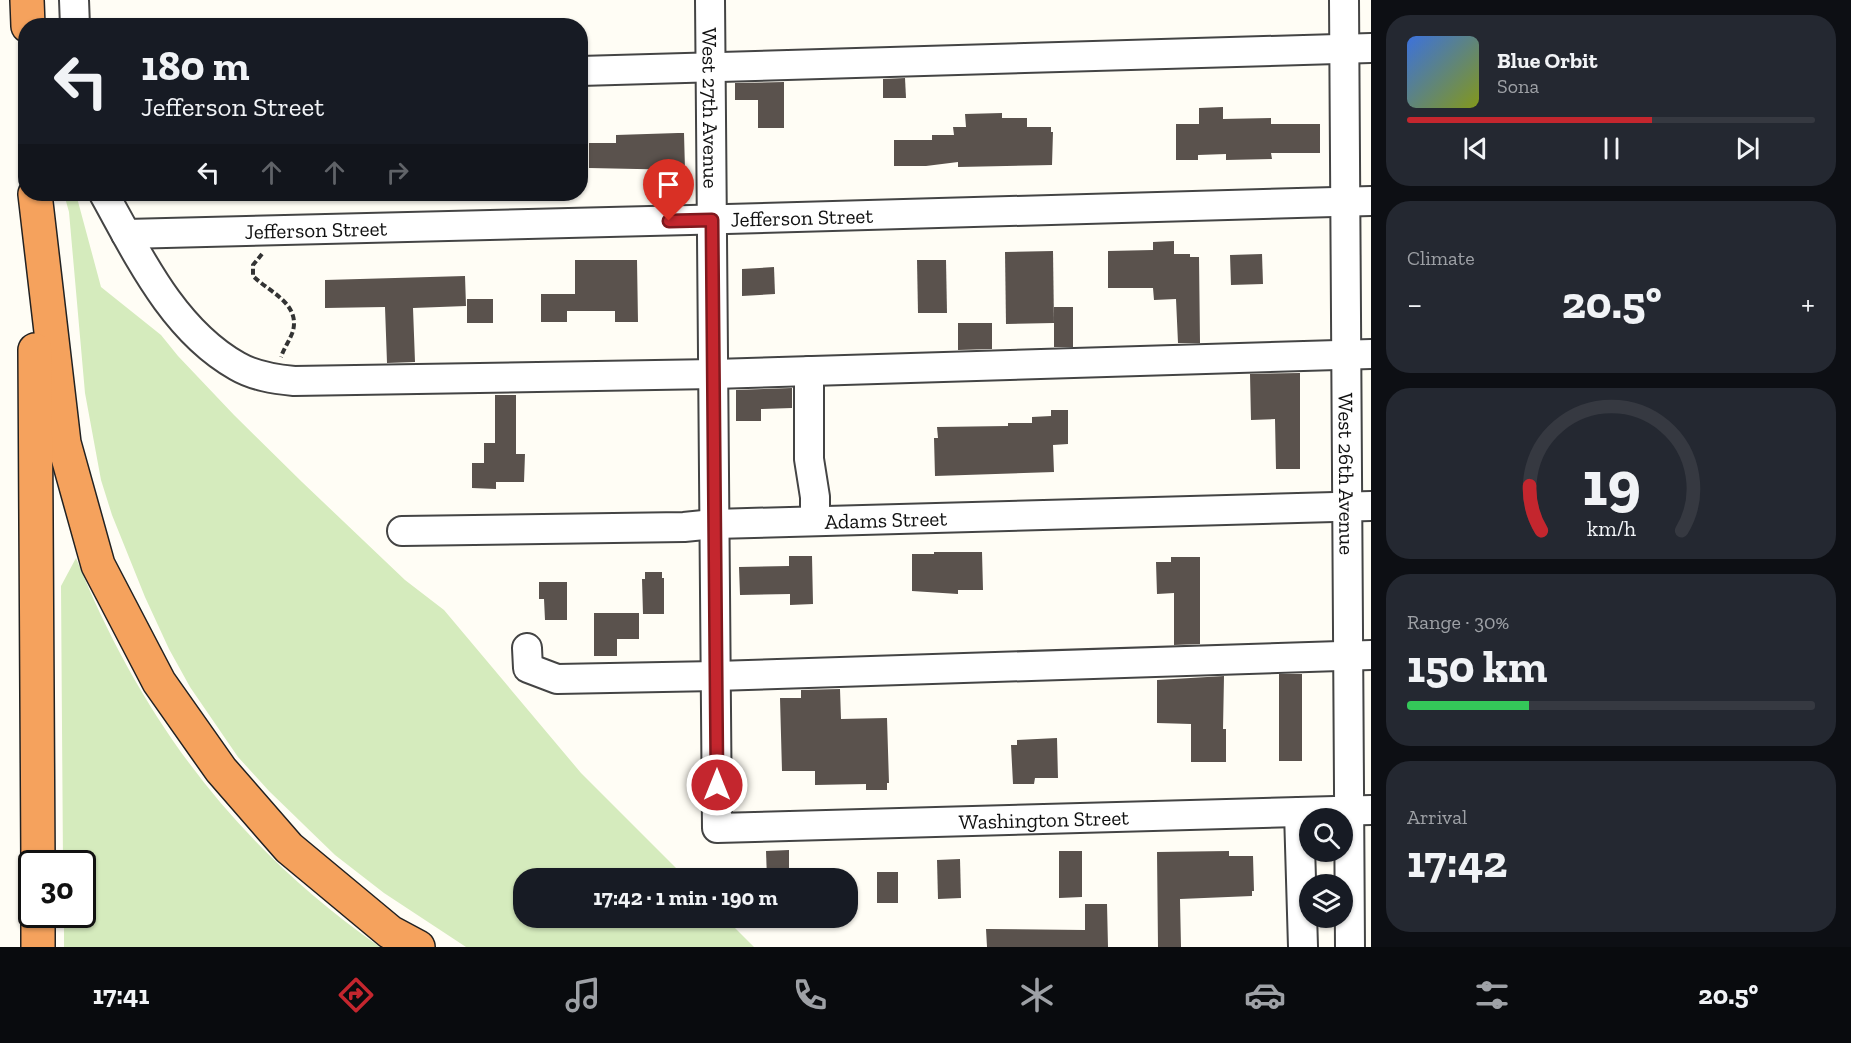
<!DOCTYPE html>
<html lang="en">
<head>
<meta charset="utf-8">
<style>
  :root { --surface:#171b24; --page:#242831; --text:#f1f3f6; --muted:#9ea1a6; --line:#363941; --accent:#c4262e }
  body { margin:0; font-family:"Zilla Slab",serif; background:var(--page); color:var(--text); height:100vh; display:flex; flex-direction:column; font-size:22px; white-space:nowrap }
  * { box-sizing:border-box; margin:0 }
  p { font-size:20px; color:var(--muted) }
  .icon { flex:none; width:33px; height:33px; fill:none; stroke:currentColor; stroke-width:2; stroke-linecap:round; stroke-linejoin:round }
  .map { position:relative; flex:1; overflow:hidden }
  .drawer { display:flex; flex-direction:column; gap:15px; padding:15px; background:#0d0f14; width:480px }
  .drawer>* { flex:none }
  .top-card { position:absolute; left:18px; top:18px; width:570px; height:183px; border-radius:24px; box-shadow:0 2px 4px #0004; background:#171b24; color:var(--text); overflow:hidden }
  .tools { position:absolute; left:1299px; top:808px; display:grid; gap:12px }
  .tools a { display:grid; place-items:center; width:54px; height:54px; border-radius:50%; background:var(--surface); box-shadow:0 2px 4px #0004; font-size:30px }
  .speed { position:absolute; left:18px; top:850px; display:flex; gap:12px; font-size:30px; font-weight:700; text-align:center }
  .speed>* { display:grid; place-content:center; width:78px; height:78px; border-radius:50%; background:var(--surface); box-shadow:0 2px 4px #0004; line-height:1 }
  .speed .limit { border:3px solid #111; border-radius:9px; background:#fff; color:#111 }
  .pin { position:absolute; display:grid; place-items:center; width:51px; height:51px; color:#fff; margin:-62px -26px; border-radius:50% 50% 50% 0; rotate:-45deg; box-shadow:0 0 6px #0007 }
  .pin .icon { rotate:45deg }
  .me { position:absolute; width:66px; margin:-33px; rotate:0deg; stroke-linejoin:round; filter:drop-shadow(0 0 4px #0008) }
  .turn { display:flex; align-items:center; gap:21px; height:126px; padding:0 24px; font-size:27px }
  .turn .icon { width:78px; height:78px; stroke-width:2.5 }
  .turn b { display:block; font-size:42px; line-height:51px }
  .lanes { display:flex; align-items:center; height:57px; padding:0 24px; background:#0003; justify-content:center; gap:30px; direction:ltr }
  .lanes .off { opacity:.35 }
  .big { font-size:45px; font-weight:800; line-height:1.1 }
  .drawer .card { flex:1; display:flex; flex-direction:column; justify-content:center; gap:9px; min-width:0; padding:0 21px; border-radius:24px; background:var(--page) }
  .drawer .dial { align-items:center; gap:0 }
  .dial svg { height:156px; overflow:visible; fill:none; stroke:var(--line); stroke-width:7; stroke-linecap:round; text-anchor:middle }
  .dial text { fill:var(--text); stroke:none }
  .song { display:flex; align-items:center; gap:18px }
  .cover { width:72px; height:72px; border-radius:9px; background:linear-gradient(135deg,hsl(220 70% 55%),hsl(70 70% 35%)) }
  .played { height:6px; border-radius:3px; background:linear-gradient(90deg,var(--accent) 60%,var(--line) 60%) }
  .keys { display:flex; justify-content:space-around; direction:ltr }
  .heat { display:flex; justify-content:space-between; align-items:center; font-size:33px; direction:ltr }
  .charge { height:9px; border-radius:4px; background:linear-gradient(90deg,#34c759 30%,var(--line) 0) }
  .trip { position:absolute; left:513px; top:868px; width:345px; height:60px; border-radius:24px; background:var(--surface); box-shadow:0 2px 4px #0004; font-weight:800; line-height:60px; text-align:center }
  .tab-bar { display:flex; height:96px; justify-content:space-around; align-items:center; background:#090b0e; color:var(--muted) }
  .tab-bar .icon { width:42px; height:42px }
  .tab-bar .on { color:var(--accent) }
  .tab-bar b { font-size:27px; color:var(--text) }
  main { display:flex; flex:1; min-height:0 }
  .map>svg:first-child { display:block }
  .green { fill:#d5ebbd }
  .building { fill:#5a524d }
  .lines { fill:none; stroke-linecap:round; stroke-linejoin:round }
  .minor-casing { stroke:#444; stroke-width:32 }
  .highway-casing { stroke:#222; stroke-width:36 }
  .path { stroke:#333; stroke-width:4; stroke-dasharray:6 3; stroke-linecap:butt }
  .minor { stroke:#fff; stroke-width:28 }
  .highway { stroke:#f5a25d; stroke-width:33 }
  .route-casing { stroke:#7f191e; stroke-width:15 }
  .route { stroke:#c4262e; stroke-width:10 }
  .labels { text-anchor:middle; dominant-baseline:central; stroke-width:6; stroke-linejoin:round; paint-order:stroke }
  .street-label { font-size:21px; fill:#111; stroke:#fff }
</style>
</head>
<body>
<main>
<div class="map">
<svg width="1371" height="947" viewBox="0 0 1371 947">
  <rect width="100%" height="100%" fill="#fffdf5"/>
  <!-- green -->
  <g class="green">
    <polygon points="64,194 76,194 101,287 161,335 178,356 234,415 302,482 405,580 444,610 581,773 687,879 524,879 524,918 725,918 754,947 466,947 384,893 335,855 269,791 238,757 190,687 169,649 145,597 112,515 101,480 85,393 69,212"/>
    <path d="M76 558C142 721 236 846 380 947H64V915H82V864H63L61 586Z"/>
  </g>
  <!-- building -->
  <g class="building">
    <polygon points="905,78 906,98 883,98 883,79"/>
    <polygon points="784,82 784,128 758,128 758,100 735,100 735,83"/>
    <polygon points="1223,107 1223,119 1271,118 1271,124 1320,124 1320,153 1271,153 1272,159 1226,160 1226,154 1198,155 1198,160 1176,160 1176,124 1199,124 1199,108"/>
    <polygon points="1002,113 1002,118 1027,118 1027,127 1051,127 1051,132 1053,132 1052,165 958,167 958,162 926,166 894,166 894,140 932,140 932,135 954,135 953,127 966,127 965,114"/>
    <polygon points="678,133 684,133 685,170 589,168 589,143 616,143 616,135"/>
    <polygon points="1174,241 1174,254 1190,254 1190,257 1199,257 1200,343 1178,343 1176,299 1154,300 1153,288 1108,288 1108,251 1153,250 1153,242"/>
    <polygon points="1053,251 1054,323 1006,324 1005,252"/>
    <polygon points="1262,254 1263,284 1231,285 1230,255"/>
    <polygon points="575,260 637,260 638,322 615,322 615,311 567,311 567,322 541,322 541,294 575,294"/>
    <polygon points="917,260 946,260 947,313 918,313"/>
    <polygon points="774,267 775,294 742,296 742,269"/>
    <polygon points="465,276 466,306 413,308 415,362 387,363 385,307 325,308 325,280"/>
    <rect x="467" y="299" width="26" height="24"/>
    <rect x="1054" y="307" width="19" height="40"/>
    <polygon points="958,323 992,323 992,349 958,350"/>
    <polygon points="1300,373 1300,469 1276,469 1275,419 1251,420 1250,374"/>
    <polygon points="792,388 792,408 761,409 761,421 736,421 736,390"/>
    <polygon points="495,395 516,395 516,454 525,454 524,482 496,482 496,489 472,488 472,463 484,463 484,443 495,443"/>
    <polygon points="1051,410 1068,410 1068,444 1053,445 1054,472 935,476 934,438 938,438 937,427 1008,426 1008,423 1032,423 1032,417 1051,416"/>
    <polygon points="934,552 982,552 983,590 958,590 958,594 912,591 912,554 934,554"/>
    <polygon points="789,556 812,556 813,604 790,605 790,594 740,595 739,567 789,566"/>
    <polygon points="1171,557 1200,557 1200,644 1174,645 1174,593 1157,594 1156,562 1171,562"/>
    <polygon points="645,572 662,572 662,578 664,578 664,614 643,614 642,579 645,579"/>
    <polygon points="539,582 567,582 567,620 545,620 544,599 539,599"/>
    <polygon points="594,613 639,613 639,639 617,639 617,656 594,656"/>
    <rect x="1279" y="674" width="23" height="87"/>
    <polygon points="1224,676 1223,729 1226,729 1226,762 1191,762 1191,724 1157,723 1157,680"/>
    <polygon points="840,689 841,719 887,718 889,783 887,783 887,790 866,790 866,784 815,785 815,771 782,771 780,698 801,698 801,690"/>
    <polygon points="1057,738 1058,778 1035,778 1034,784 1013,784 1011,745 1017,745 1017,740"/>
    <polygon points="789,850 789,879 767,879 766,851"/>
    <polygon points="1059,851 1082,851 1082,897 1059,898"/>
    <polygon points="1229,851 1229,856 1253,856 1254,891 1252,891 1252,896 1180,899 1181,947 1158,947 1157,852"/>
    <polygon points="960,859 961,898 938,899 937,860"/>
    <rect x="877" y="872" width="21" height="31"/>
    <polygon points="1085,904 1107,904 1108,947 987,947 986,929 1085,930"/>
  </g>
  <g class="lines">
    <defs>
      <g id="minor">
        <polyline points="74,0 75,26"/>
        <path id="s1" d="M710 0 717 828 1371 810"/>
        <path id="s2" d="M1344 0 1350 947"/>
        <polyline points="580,71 1371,48"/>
        <path d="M104 194C138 255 173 330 237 366 254 376 274 379 294 381L714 374 1371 354"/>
        <path id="s3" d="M126 234 690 220 1371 201"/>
        <polyline points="809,371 809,459 815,497 815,521"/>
        <path id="s4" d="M402 531 684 527 714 524 1371 506"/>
        <polyline points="527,648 528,668 557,679 716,676 1371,655"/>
        <polyline points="1299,812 1303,947"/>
      </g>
      <g id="highway">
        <polyline points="27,0 28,26"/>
        <polyline points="35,194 64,443 98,565 159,682 221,770 289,848 390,932 418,947"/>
        <polyline points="35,350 38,864"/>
        <polyline points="38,915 38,947"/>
      </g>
    </defs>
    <!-- minor casing -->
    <use href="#minor" class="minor-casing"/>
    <!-- highway casing -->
    <use href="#highway" class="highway-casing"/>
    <!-- path -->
    <path class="path" d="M262 254 253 265V276C269 292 300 303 293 331 290 340 284 348 281 357"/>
    <!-- minor -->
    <use href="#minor" class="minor"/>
    <!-- highway -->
    <use href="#highway" class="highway"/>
  </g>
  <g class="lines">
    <defs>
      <polyline id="route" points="669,221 712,220 717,785"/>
    </defs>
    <!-- route casing -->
    <use href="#route" class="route-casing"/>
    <!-- route -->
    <use href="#route" class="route"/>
  </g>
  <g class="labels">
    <!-- street labels -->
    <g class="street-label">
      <text stroke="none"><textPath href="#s1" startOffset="108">West 27th Avenue</textPath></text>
      <text stroke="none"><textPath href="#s3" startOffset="676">Jefferson Street</textPath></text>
      <text stroke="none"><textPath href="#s3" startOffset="190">Jefferson Street</textPath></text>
      <text stroke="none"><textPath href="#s2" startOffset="474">West 26th Avenue</textPath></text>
      <text stroke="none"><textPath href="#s4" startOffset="484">Adams Street</textPath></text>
      <text stroke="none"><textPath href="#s1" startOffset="1155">Washington Street</textPath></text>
    </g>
  </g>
</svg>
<div class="tools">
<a><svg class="icon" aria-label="search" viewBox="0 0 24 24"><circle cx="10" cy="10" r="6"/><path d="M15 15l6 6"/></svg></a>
<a><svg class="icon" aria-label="layers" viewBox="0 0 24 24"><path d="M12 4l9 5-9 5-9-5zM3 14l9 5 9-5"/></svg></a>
</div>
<div class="speed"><div class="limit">30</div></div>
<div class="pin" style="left:669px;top:221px;background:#d93025"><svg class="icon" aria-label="arrive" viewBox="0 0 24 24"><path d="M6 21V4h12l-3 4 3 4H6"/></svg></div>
<svg class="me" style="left:717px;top:785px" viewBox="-20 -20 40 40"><circle r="17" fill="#c4262e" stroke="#fff" stroke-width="3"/><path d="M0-11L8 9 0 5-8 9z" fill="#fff"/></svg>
<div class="trip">17:42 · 1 min · 190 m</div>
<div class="top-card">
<div class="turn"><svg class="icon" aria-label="left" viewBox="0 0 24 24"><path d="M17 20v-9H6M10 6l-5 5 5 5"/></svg><div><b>180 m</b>Jefferson Street</div></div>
<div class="lanes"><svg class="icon" aria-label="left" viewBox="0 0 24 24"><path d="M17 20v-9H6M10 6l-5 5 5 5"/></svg><svg class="icon off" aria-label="ahead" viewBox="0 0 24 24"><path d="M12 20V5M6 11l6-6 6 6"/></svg><svg class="icon off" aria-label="ahead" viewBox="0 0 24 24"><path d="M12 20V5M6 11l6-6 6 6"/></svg><svg class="icon off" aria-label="right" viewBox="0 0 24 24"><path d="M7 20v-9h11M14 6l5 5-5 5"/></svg></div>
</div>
</div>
<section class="drawer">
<div class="card">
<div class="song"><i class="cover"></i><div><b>Blue Orbit</b><p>Sona</p></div></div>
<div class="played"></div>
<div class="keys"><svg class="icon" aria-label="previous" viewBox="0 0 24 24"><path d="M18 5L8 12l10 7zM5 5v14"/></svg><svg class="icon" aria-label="pause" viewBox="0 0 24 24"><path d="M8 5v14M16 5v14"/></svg><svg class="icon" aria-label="next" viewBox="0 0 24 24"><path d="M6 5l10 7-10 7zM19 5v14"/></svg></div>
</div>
<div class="card"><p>Climate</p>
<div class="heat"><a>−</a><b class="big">20.5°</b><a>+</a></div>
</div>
<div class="card dial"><svg viewBox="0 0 100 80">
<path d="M14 69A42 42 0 1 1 86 69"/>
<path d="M14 69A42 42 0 0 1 8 46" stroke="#c4262e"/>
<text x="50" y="56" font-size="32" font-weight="700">19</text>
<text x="50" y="72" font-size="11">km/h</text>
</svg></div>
<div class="card"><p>Range · 30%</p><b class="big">150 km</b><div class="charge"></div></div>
<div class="card"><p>Arrival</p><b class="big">17:42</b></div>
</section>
</main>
<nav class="tab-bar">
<b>17:41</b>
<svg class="icon on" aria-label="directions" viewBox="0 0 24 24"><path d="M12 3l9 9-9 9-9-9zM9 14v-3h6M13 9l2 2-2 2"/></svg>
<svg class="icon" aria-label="music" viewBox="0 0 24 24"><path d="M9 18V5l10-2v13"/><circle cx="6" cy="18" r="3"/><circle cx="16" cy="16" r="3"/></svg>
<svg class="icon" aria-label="phone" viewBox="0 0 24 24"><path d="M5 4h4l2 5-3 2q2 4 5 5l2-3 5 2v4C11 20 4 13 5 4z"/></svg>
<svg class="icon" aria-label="climate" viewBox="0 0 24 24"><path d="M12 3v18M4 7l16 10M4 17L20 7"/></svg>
<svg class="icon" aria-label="car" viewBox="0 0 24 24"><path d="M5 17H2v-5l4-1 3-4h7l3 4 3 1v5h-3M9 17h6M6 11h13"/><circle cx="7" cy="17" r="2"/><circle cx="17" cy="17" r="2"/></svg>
<svg class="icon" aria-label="filters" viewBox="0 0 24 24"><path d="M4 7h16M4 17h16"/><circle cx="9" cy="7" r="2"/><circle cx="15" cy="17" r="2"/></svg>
<b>20.5°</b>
</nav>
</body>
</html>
